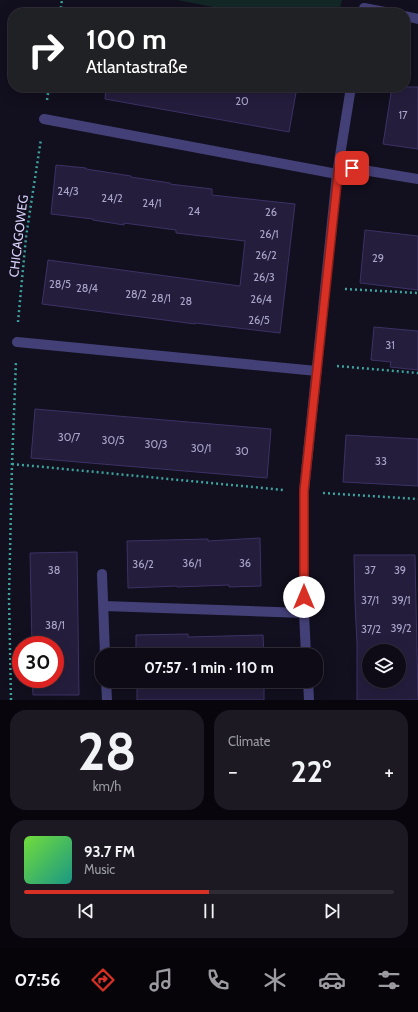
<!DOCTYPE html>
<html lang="en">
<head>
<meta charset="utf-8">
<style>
  :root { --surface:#0e0b16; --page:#1c1923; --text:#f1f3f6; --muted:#9b9ba1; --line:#2e2b35; --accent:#d93025 }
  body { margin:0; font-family:Cabin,sans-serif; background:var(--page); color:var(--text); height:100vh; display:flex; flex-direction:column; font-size:15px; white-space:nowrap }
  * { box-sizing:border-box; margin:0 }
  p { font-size:13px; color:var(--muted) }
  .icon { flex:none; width:22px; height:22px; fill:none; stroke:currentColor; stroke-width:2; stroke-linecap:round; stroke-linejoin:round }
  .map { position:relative; height:700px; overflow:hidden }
  .panel { display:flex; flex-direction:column; gap:10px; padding:10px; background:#08060c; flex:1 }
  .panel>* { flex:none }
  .guide { position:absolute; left:8px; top:8px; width:402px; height:84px; border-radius:16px; box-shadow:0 4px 16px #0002,0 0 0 1px var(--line); background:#202124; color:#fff; overflow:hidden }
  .buttons { position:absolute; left:362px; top:644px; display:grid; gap:8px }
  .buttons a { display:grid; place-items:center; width:44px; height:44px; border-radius:50%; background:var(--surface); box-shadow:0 4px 16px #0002,0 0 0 1px var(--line); font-size:20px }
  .speed { position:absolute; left:12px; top:636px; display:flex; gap:8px; font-size:20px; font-weight:700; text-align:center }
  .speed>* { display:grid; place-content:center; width:52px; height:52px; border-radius:50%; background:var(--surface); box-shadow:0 4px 16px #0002,0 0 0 1px var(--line); line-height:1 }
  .speed .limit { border:6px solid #d22; background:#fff; color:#111 }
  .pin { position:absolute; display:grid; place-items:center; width:34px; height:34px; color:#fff; margin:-17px; border-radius:8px; box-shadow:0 2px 6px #0006 }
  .me { position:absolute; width:44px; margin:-22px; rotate:0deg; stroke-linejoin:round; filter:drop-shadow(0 0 3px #0008) }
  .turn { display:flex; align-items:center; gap:14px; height:84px; padding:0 12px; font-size:18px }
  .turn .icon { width:52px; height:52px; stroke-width:2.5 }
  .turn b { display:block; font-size:28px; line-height:34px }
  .big { font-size:30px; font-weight:800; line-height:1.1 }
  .panel .tile { flex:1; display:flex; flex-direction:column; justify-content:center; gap:6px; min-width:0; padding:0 14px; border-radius:16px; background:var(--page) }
  .panel .dial { align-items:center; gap:0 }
  .dial b { font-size:52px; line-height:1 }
  .song { display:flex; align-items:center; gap:12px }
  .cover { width:48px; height:48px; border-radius:6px; background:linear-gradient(135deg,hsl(100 70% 55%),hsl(170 70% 35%)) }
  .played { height:4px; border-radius:2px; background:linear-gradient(90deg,var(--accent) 50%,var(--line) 50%) }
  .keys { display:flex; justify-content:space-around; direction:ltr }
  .heat { display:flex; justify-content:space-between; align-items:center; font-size:22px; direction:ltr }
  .panel .tiles { flex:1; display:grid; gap:10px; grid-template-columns:1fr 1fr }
  .tile:last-child { grid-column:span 2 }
  .trip { position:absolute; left:95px; top:648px; width:228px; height:40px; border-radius:16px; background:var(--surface); box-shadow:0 4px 16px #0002,0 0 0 1px var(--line); font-weight:800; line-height:40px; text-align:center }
  .tab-bar { display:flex; height:64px; justify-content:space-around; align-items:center; background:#060409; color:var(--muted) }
  .tab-bar .icon { width:28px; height:28px }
  .tab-bar .on { color:var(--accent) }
  .tab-bar b { font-size:18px; color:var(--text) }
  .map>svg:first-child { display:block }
  .green { fill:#132727 }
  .building { fill:#241d3c; stroke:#3d3265; fill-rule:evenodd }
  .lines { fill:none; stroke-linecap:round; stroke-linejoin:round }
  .path { stroke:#3ca29e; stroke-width:2.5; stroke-dasharray:2 3; stroke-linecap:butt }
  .service { stroke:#434077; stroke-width:10 }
  .minor { stroke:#434077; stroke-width:10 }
  .route-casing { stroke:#8d1f18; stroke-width:10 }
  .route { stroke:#d93025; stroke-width:7 }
  .labels { text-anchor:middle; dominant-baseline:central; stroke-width:4; stroke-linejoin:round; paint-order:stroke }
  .number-label { font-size:11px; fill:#aaa4ca }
  .street-label { font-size:13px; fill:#d7d1f9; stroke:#120f1e }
</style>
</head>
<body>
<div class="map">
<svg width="418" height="700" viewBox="0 0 418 700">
  <rect width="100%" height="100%" fill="#120f1e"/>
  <!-- green -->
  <polygon class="green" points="177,0 342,0 339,13 244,13"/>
  <!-- building -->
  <g class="building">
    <polygon points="106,87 297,87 289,132 105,99"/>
    <polygon points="392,87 418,87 418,149 383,144"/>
    <polygon points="56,165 86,168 86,169 131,176 131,177 170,183 170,184 212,189 212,195 295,204 280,333 195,323 195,324 42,304 48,260 240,286 245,241 176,233 176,230 124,223 124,225 93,220 93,219 51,214"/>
    <polygon points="365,230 418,236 418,290 360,283"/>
    <polygon points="374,327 418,331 418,370 390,367 391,362 371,360"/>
    <polygon points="35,409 271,429 267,478 31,458"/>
    <polygon points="346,435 418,439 418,486 343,482"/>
    <polygon points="260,538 261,586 229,587 229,585 177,587 177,586 128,588 127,541 208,539 208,541"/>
    <polygon points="77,552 79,695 33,695 32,679 55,679 55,645 32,645 30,553"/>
    <path d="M354 555H415L418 700H357V644L355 602ZM369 651H399V681H369Z"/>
    <polygon points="188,634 188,637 263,635 264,655 136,655 136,635"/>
    <rect x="137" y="681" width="127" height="19"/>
  </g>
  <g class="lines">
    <!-- path -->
    <g class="path">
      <polyline points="60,13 62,0"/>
      <polyline points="47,100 49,87"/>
      <polyline points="345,289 418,293"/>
      <polyline points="18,322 26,237 41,139"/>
      <polyline points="337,366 418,373"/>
      <polyline points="12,464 284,490"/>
      <polyline points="323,493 418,499"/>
      <polyline points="11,700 9,597 12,464 16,361"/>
    </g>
    <!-- service -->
    <g class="service">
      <polyline points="44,119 337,174"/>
      <polyline points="17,342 317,371"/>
      <polyline points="102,574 105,655"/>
      <polyline points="104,606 304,613"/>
      <polyline points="106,681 107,700"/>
    </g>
    <!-- minor -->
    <g class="minor">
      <polyline points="364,8 390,13"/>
      <polyline points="405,16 418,19"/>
      <polyline points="339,166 418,179"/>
      <polyline points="306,655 304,613 304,491 337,174 351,87"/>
      <polyline points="308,681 309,700"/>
    </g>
  </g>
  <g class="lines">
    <defs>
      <polyline id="route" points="304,597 304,491 338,174 339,166 352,168"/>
    </defs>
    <!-- route casing -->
    <use href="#route" class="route-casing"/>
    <!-- route -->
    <use href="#route" class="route"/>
  </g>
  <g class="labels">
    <!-- number labels -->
    <g class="number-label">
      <text x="242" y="101">20</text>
      <text x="403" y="115">17</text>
      <text x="68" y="191">24/3</text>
      <text x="112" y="198">24/2</text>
      <text x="152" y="203">24/1</text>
      <text x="194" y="211">24</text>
      <text x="271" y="212">26</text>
      <text x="269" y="234">26/1</text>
      <text x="266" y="255">26/2</text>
      <text x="378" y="258">29</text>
      <text x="264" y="277">26/3</text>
      <text x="60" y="284">28/5</text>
      <text x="87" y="288">28/4</text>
      <text x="136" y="294">28/2</text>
      <text x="161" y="298">28/1</text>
      <text x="261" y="299">26/4</text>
      <text x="186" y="301">28</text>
      <text x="259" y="320">26/5</text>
      <text x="390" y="345">31</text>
      <text x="69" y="437">30/7</text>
      <text x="113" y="440">30/5</text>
      <text x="156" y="444">30/3</text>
      <text x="201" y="448">30/1</text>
      <text x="242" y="451">30</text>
      <text x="381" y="461">33</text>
      <text x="192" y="563">36/1</text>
      <text x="245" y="563">36</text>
      <text x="143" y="564">36/2</text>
      <text x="54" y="570">38</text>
      <text x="370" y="570">37</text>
      <text x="400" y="570">39</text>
      <text x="370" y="600">37/1</text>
      <text x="401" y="600">39/1</text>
      <text x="55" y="625">38/1</text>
      <text x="401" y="628">39/2</text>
      <text x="371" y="629">37/2</text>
    </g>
    <!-- street labels -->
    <g class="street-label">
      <text transform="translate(18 236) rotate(-83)">CHICAGOWEG</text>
    </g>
  </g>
</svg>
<div class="buttons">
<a><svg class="icon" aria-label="layers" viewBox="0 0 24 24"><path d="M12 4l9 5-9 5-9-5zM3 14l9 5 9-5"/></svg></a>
</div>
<div class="speed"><div class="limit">30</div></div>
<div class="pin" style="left:352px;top:168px;background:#d93025"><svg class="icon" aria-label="arrive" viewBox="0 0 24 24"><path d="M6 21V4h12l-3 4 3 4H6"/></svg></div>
<svg class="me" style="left:304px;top:597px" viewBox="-20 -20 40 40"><circle r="19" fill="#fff"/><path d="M0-13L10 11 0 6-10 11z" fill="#d93025"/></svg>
<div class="trip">07:57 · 1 min · 110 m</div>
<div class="guide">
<div class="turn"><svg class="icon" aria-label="right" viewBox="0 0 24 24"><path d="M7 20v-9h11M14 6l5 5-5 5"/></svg><div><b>100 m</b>Atlantastraße</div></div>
</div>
</div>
<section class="panel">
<div class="tiles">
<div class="tile dial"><b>28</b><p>km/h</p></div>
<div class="tile"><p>Climate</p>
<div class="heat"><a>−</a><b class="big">22°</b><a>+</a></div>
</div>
<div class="tile">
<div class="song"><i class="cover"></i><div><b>93.7 FM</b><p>Music</p></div></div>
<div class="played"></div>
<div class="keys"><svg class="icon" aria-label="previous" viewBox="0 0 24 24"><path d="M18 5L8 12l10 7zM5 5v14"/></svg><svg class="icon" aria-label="pause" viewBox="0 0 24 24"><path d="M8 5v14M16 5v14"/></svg><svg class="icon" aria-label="next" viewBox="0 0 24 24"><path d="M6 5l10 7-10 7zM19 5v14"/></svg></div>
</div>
</div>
</section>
<nav class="tab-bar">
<b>07:56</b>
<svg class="icon on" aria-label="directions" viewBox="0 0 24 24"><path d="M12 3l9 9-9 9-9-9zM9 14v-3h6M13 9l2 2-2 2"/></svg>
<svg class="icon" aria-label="music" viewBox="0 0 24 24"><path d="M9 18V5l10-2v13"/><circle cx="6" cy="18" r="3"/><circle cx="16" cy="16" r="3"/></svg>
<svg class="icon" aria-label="phone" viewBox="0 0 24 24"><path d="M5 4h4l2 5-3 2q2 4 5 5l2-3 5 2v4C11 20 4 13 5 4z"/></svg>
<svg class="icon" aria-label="climate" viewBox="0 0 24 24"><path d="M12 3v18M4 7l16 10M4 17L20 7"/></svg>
<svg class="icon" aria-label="car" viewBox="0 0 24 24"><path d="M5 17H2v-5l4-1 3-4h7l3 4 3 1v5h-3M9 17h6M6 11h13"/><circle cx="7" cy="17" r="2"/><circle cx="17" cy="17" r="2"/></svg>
<svg class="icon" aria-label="filters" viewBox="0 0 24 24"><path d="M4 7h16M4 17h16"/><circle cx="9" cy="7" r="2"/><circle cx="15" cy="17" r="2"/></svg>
</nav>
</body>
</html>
